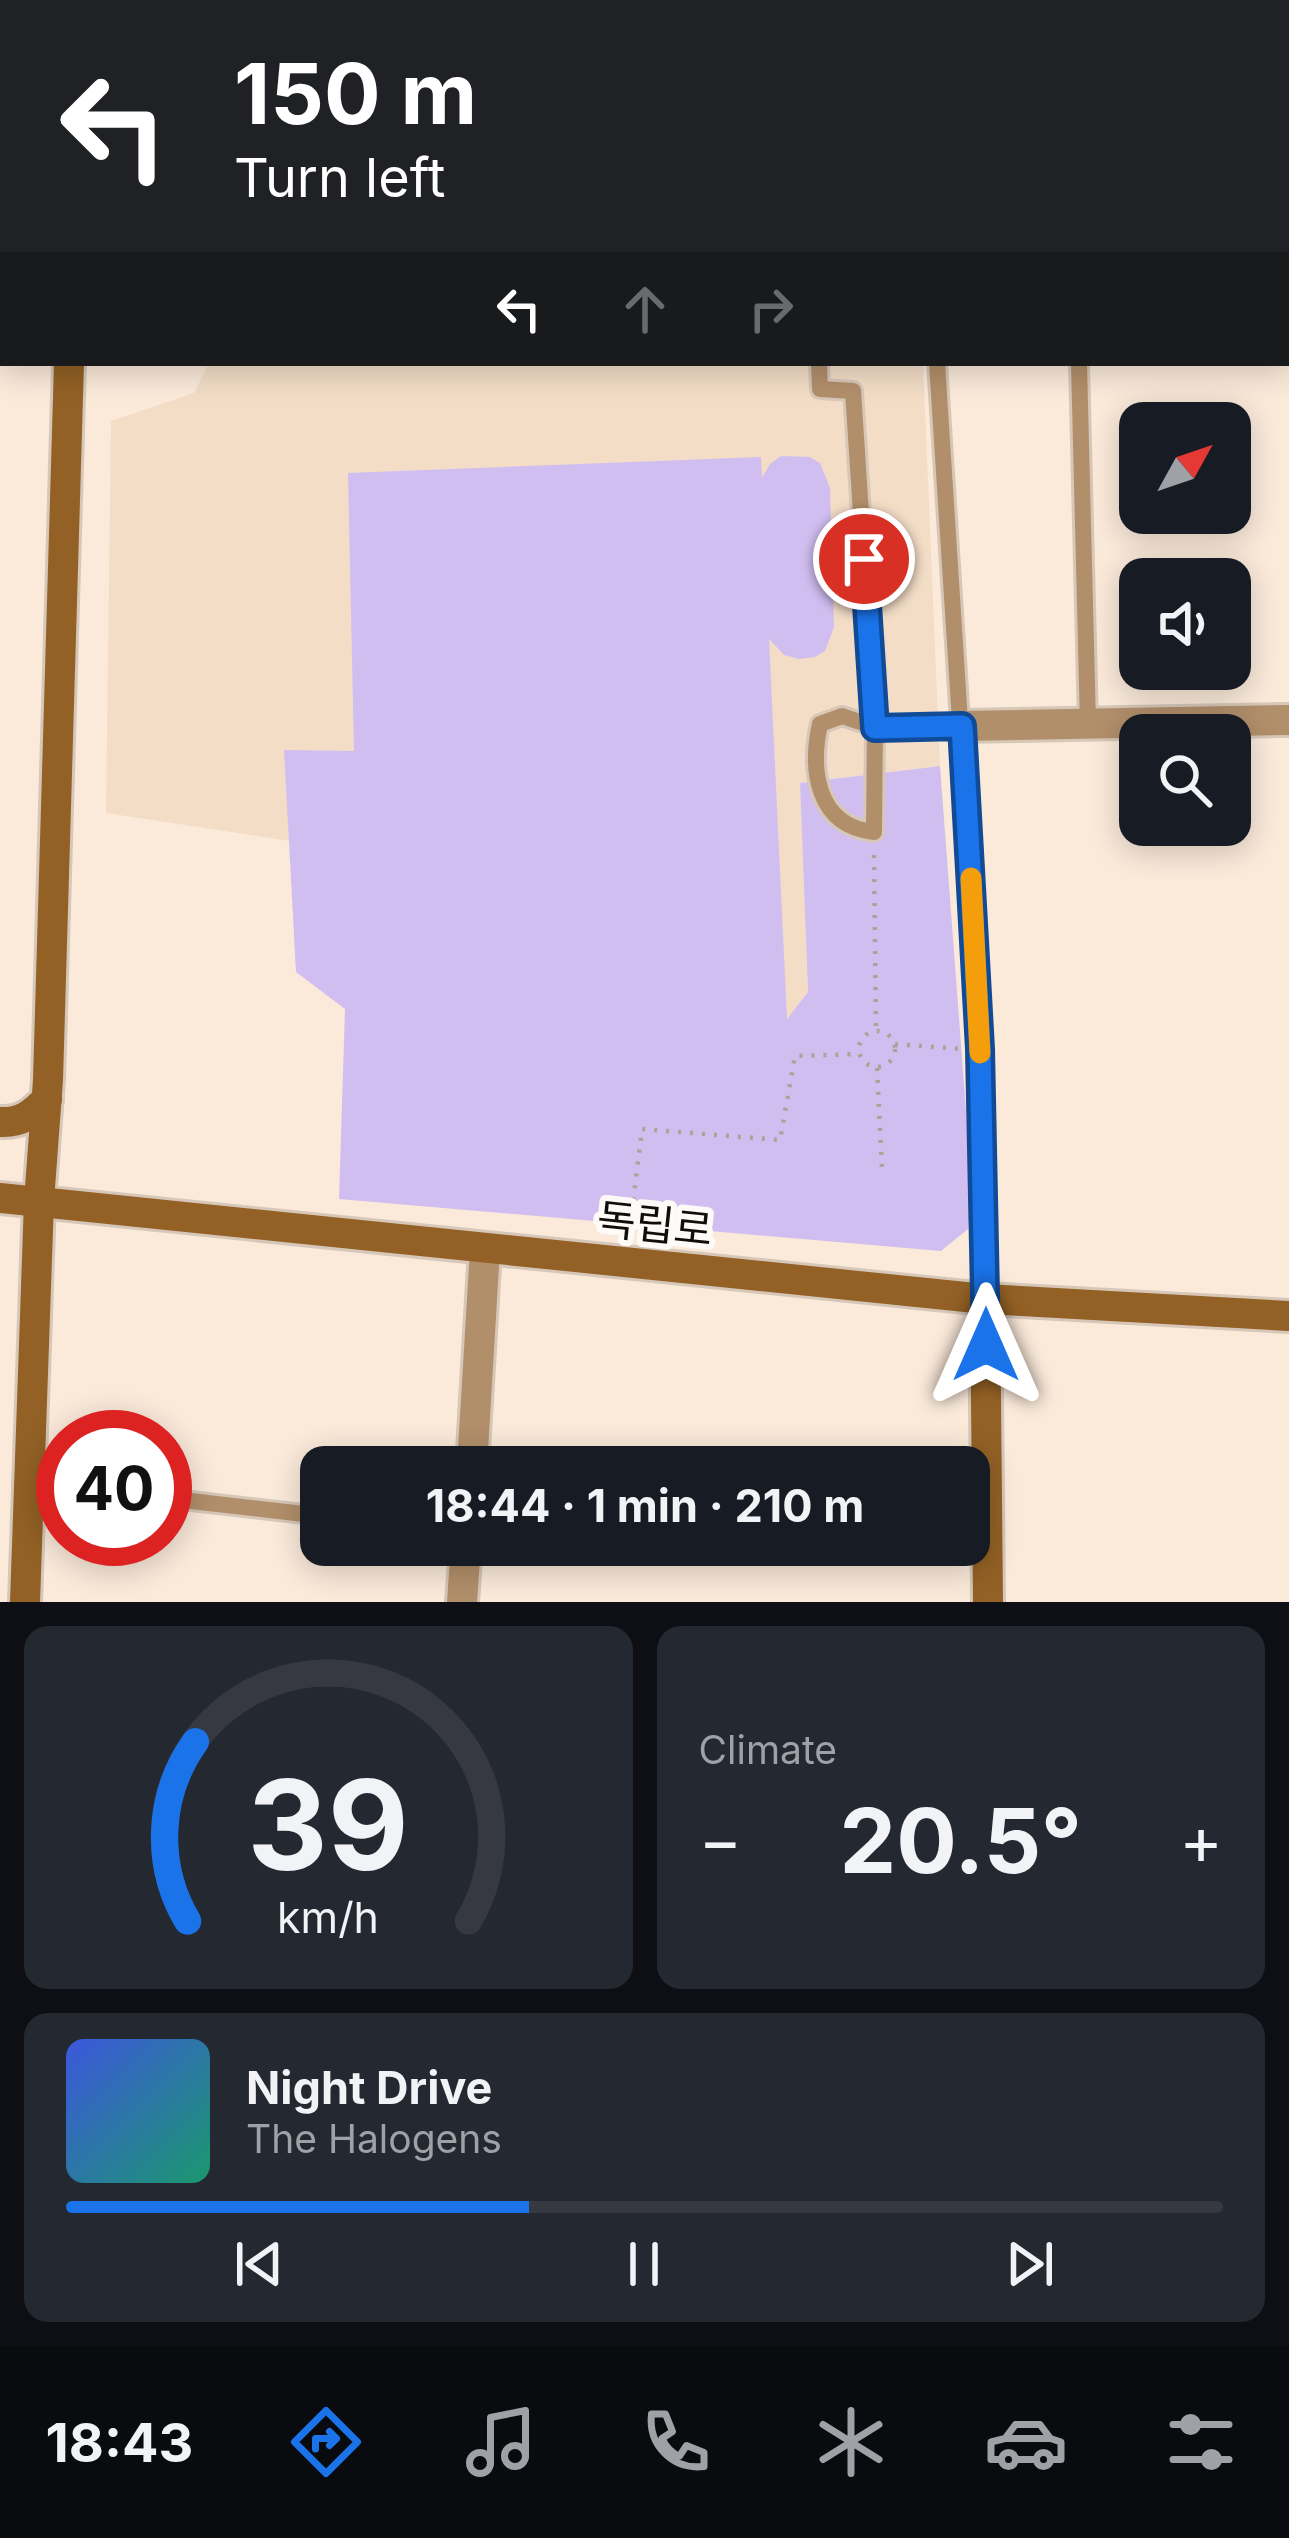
<!DOCTYPE html>
<html lang="en">
<head>
<meta charset="utf-8">
<style>
  :root { --surface:#171b24; --page:#242831; --text:#f1f3f6; --muted:#9ea1a6; --line:#363941; --accent:#1a73e8 }
  body { margin:0; font-family:Inter,"Noto Sans KR",sans-serif; background:var(--page); color:var(--text); height:100vh; display:flex; flex-direction:column; font-size:45px; white-space:nowrap }
  * { box-sizing:border-box; margin:0 }
  p { font-size:39px; color:var(--muted) }
  .icon { flex:none; width:66px; height:66px; fill:none; stroke:currentColor; stroke-width:2; stroke-linecap:round; stroke-linejoin:round }
  .map { position:relative; height:1602px; overflow:hidden }
  .sheet { display:flex; flex-direction:column; gap:24px; padding:24px; background:#0d0f14; flex:1 }
  .sheet>* { flex:none }
  .banner { position:absolute; left:0px; top:0px; width:1290px; height:366px; box-shadow:0 6px 30px #0003; background:#202124; color:#fff; overflow:hidden }
  .needle { width:78px; rotate:50deg }
  .buttons { position:absolute; left:1119px; top:402px; display:grid; gap:24px }
  .buttons a { display:grid; place-items:center; width:132px; height:132px; border-radius:24px; background:var(--surface); box-shadow:0 6px 30px #0003; font-size:60px }
  .speed { position:absolute; left:36px; top:1410px; display:flex; gap:24px; font-size:60px; font-weight:700; text-align:center }
  .speed>* { display:grid; place-content:center; width:156px; height:156px; border-radius:50%; background:var(--surface); box-shadow:0 6px 30px #0003; line-height:1 }
  .speed .limit { border:18px solid #d22; background:#fff; color:#111 }
  .pin { position:absolute; display:grid; place-items:center; width:102px; height:102px; color:#fff; margin:-51px; border:6px solid #fff; border-radius:50%; box-shadow:0 3px 12px #0007 }
  .me { position:absolute; width:132px; margin:-66px; rotate:0deg; stroke-linejoin:round; filter:drop-shadow(0 0 9px #0008) }
  .turn { display:flex; align-items:center; gap:42px; height:252px; padding:0 36px; font-size:54px }
  .turn .icon { width:156px; height:156px; stroke-width:2.5 }
  .turn b { display:block; font-size:84px; line-height:102px }
  .lanes { display:flex; align-items:center; height:114px; padding:0 36px; background:#0003; justify-content:center; gap:60px; direction:ltr }
  .lanes .off { opacity:.35 }
  .big { font-size:90px; font-weight:700; line-height:1.1 }
  .sheet .card { flex:1; display:flex; flex-direction:column; justify-content:center; gap:18px; min-width:0; padding:0 42px; border-radius:24px; background:var(--page) }
  .sheet .dial { align-items:center; gap:0 }
  .dial svg { height:312px; overflow:visible; fill:none; stroke:var(--line); stroke-width:7; stroke-linecap:round; text-anchor:middle }
  .dial text { fill:var(--text); stroke:none }
  .song { display:flex; align-items:center; gap:36px }
  .cover { width:144px; height:144px; border-radius:18px; background:linear-gradient(135deg,hsl(230 70% 55%),hsl(160 70% 35%)) }
  .played { height:12px; border-radius:6px; background:linear-gradient(90deg,var(--accent) 40%,var(--line) 40%) }
  .keys { display:flex; justify-content:space-around; direction:ltr }
  .heat { display:flex; justify-content:space-between; align-items:center; font-size:66px; direction:ltr }
  .sheet .tiles { flex:1; display:grid; gap:24px; grid-template-columns:1fr 1fr }
  .card:last-child { grid-column:span 2 }
  .trip { position:absolute; left:300px; top:1446px; width:690px; height:120px; border-radius:24px; background:var(--surface); box-shadow:0 6px 30px #0003; font-weight:700; line-height:120px; text-align:center }
  .menu { display:flex; height:192px; justify-content:space-around; align-items:center; background:#090b0e; color:var(--muted) }
  .menu .icon { width:84px; height:84px }
  .menu .active { color:var(--accent) }
  .menu b { font-size:54px; color:var(--text) }
  .map>svg:first-child { display:block }
  .built { fill:#f3ddc7 }
  .green { fill:#d1bef1 }
  .lines { fill:none; stroke-linecap:round; stroke-linejoin:round }
  .lane-casing { stroke:#d6c7b8; stroke-width:22 }
  .street-casing { stroke:#d6c7b8; stroke-width:36 }
  .secondary-casing { stroke:#d6c7b8; stroke-width:36 }
  .path { stroke:#aea195; stroke-width:4.5; stroke-dasharray:3 9; stroke-linecap:butt }
  .lane { stroke:#b28f6b; stroke-width:16 }
  .street { stroke:#b28f6b; stroke-width:30 }
  .secondary { stroke:#936125; stroke-width:30 }
  .route-casing { stroke:#114b97; stroke-width:30 }
  .route { stroke:#1a73e8; stroke-width:21 }
  .slow { stroke:#f59e0b; stroke-width:21 }
  .labels { text-anchor:middle; dominant-baseline:central; stroke-width:12; stroke-linejoin:round; paint-order:stroke }
  .street-label { font-size:42px; fill:#120d08; stroke:#fdfaf7 }
</style>
</head>
<body>
<div class="map">
<svg width="1289" height="1602" viewBox="0 0 1289 1602">
  <rect width="100%" height="100%" fill="#fbeada"/>
  <!-- built -->
  <polygon class="built" points="209,363 923,363 940,766 800,783 808,992 787,1021 296,972 290,841 106,813 111,421 194,393"/>
  <!-- green -->
  <polygon class="green" points="781,456 810,457 820,463 830,488 834,627 825,651 815,657 799,659 784,655 769,639 787,1019 808,992 800,783 940,766 972,1190 968,1229 941,1251 339,1199 345,1009 296,972 284,750 354,751 348,473 761,457 762,478 770,464"/>
  <g class="lines">
    <defs>
      <g id="lane">
        <polyline points="913,0 913,3"/>
        <polyline points="1087,3 1087,0"/>
        <polyline points="819,363 820,389 853,391 875,727 962,726"/>
        <polyline points="937,363 981,1049 985,1299"/>
        <polyline points="1079,363 1088,725"/>
        <path d="M842 716 875 727 874 832C816 826 810 769 820 724Z"/>
        <polyline points="29,1482 63,1486"/>
        <polyline points="165,1498 321,1516"/>
      </g>
      <g id="street">
        <polyline points="1130,0 1165,3"/>
        <polyline points="1287,14 1289,14"/>
        <polyline points="962,726 1289,720"/>
        <polyline points="472,1467 485,1249"/>
        <polyline points="462,1602 466,1545"/>
      </g>
      <g id="secondary">
        <polyline points="77,3 77,0"/>
        <path d="M0 1122C22 1123 32 1114 47 1099"/>
        <polyline points="0,1198 985,1299 1289,1316"/>
        <polyline points="985,1299 988,1602"/>
        <polyline points="25,1602 39,1201 48,1080 69,363"/>
      </g>
    </defs>
    <!-- lane casing -->
    <use href="#lane" class="lane-casing"/>
    <!-- street casing -->
    <use href="#street" class="street-casing"/>
    <!-- secondary casing -->
    <use href="#secondary" class="secondary-casing"/>
    <!-- path -->
    <g class="path">
      <polyline points="0,93 3,93"/>
      <polyline points="874,855 876,1030"/>
      <circle cx="877" cy="1049" r="18"/>
      <polyline points="895,1044 961,1049"/>
      <polyline points="877,1068 882,1168"/>
      <polyline points="629,1236 642,1129 780,1140 795,1056 859,1054"/>
    </g>
    <!-- lane -->
    <use href="#lane" class="lane"/>
    <!-- street -->
    <use href="#street" class="street"/>
    <!-- secondary -->
    <use href="#secondary" class="secondary"/>
  </g>
  <g class="lines">
    <defs>
      <polyline id="route" points="864,559 875,728 962,726 980,1049 986,1345"/>
    </defs>
    <!-- route casing -->
    <use href="#route" class="route-casing"/>
    <!-- route -->
    <use href="#route" class="route"/>
    <!-- slow -->
    <polyline class="slow" points="971,878 980,1053"/>
  </g>
  <g class="labels">
    <!-- street labels -->
    <g class="street-label">
      <text transform="translate(655 1224) rotate(6)">독립로</text>
    </g>
  </g>
</svg>
<div class="buttons">
<a><svg class="needle" viewBox="-14 -14 28 28"><path d="M0-13l5 13h-10z" fill="#e53935"/><path d="M0 13l5-13h-10z" fill="#9ea1a6"/></svg></a>
<a><svg class="icon" aria-label="sound" viewBox="0 0 24 24"><path d="M4 9h4l5-4v14l-5-4H4zM17 9q2 3 0 6"/></svg></a>
<a><svg class="icon" aria-label="search" viewBox="0 0 24 24"><circle cx="10" cy="10" r="6"/><path d="M15 15l6 6"/></svg></a>
</div>
<div class="speed"><div class="limit">40</div></div>
<div class="pin" style="left:864px;top:559px;background:#d93025"><svg class="icon" aria-label="arrive" viewBox="0 0 24 24"><path d="M6 21V4h12l-3 4 3 4H6"/></svg></div>
<svg class="me" style="left:986px;top:1345px" viewBox="-20 -20 40 40"><path d="M0-17L14 15 0 8-14 15z" fill="#1a73e8" stroke="#fff" stroke-width="4"/></svg>
<div class="trip">18:44 · 1 min · 210 m</div>
<div class="banner">
<div class="turn"><svg class="icon" aria-label="left" viewBox="0 0 24 24"><path d="M17 20v-9H6M10 6l-5 5 5 5"/></svg><div><b>150 m</b>Turn left</div></div>
<div class="lanes"><svg class="icon" aria-label="left" viewBox="0 0 24 24"><path d="M17 20v-9H6M10 6l-5 5 5 5"/></svg><svg class="icon off" aria-label="ahead" viewBox="0 0 24 24"><path d="M12 20V5M6 11l6-6 6 6"/></svg><svg class="icon off" aria-label="right" viewBox="0 0 24 24"><path d="M7 20v-9h11M14 6l5 5-5 5"/></svg></div>
</div>
</div>
<section class="sheet">
<div class="tiles">
<div class="card dial"><svg viewBox="0 0 100 80">
<path d="M14 69A42 42 0 1 1 86 69"/>
<path d="M14 69A42 42 0 0 1 16 23" stroke="#1a73e8"/>
<text x="50" y="56" font-size="32" font-weight="700">39</text>
<text x="50" y="72" font-size="11">km/h</text>
</svg></div>
<div class="card"><p>Climate</p>
<div class="heat"><a>−</a><b class="big">20.5°</b><a>+</a></div>
</div>
<div class="card">
<div class="song"><i class="cover"></i><div><b>Night Drive</b><p>The Halogens</p></div></div>
<div class="played"></div>
<div class="keys"><svg class="icon" aria-label="previous" viewBox="0 0 24 24"><path d="M18 5L8 12l10 7zM5 5v14"/></svg><svg class="icon" aria-label="pause" viewBox="0 0 24 24"><path d="M8 5v14M16 5v14"/></svg><svg class="icon" aria-label="next" viewBox="0 0 24 24"><path d="M6 5l10 7-10 7zM19 5v14"/></svg></div>
</div>
</div>
</section>
<nav class="menu">
<b>18:43</b>
<svg class="icon active" aria-label="directions" viewBox="0 0 24 24"><path d="M12 3l9 9-9 9-9-9zM9 14v-3h6M13 9l2 2-2 2"/></svg>
<svg class="icon" aria-label="music" viewBox="0 0 24 24"><path d="M9 18V5l10-2v13"/><circle cx="6" cy="18" r="3"/><circle cx="16" cy="16" r="3"/></svg>
<svg class="icon" aria-label="phone" viewBox="0 0 24 24"><path d="M5 4h4l2 5-3 2q2 4 5 5l2-3 5 2v4C11 20 4 13 5 4z"/></svg>
<svg class="icon" aria-label="climate" viewBox="0 0 24 24"><path d="M12 3v18M4 7l16 10M4 17L20 7"/></svg>
<svg class="icon" aria-label="car" viewBox="0 0 24 24"><path d="M5 17H2v-5l4-1 3-4h7l3 4 3 1v5h-3M9 17h6M6 11h13"/><circle cx="7" cy="17" r="2"/><circle cx="17" cy="17" r="2"/></svg>
<svg class="icon" aria-label="filters" viewBox="0 0 24 24"><path d="M4 7h16M4 17h16"/><circle cx="9" cy="7" r="2"/><circle cx="15" cy="17" r="2"/></svg>
</nav>
</body>
</html>
